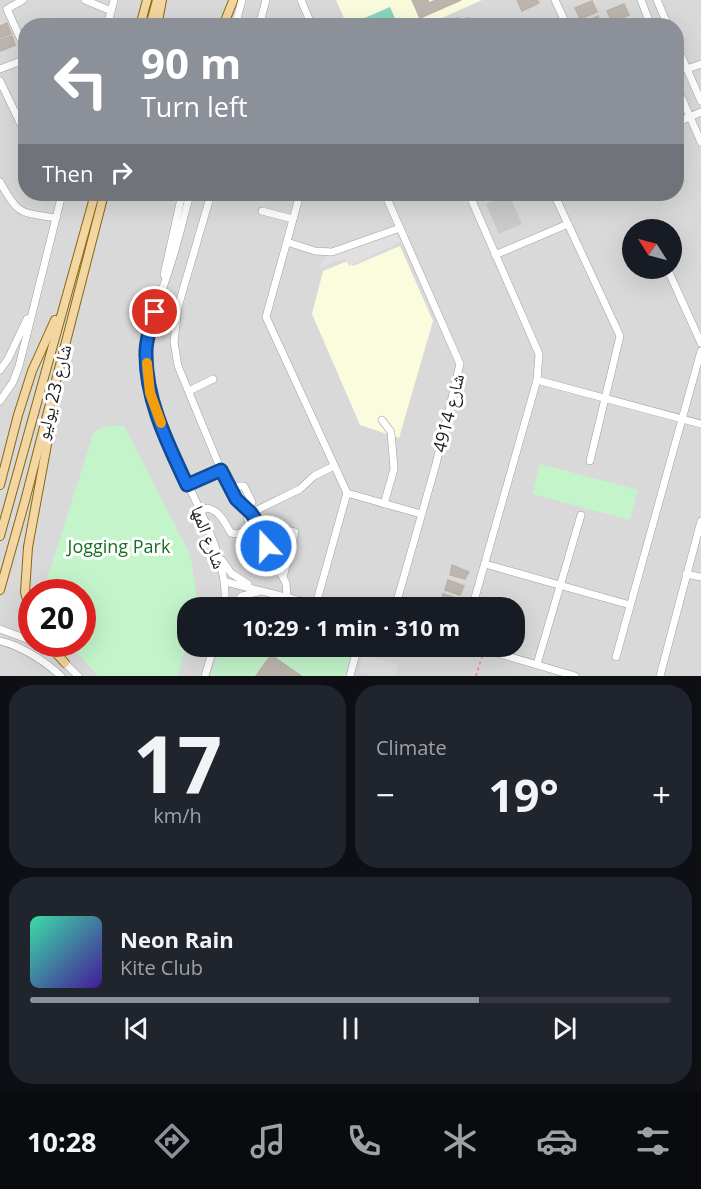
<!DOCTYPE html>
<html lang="en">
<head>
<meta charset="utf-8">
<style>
  :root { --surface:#171b24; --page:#20242c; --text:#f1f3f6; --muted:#9ea1a6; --line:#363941; --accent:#8c9099 }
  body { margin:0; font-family:"Open Sans","Noto Naskh Arabic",sans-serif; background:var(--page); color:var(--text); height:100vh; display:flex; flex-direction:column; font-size:22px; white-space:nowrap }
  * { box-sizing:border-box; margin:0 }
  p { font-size:20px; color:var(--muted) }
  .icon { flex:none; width:33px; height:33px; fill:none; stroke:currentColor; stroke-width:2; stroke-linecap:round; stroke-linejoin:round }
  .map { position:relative; height:676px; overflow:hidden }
  .sheet { display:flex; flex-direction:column; gap:9px; padding:9px; background:#0d0f14; flex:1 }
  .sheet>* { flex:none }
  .hud { position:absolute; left:18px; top:18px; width:666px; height:183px; border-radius:24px; box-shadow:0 6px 24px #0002; background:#8c9099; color:#fff; overflow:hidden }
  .needle { width:39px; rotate:306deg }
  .fabs { position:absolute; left:622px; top:219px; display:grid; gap:12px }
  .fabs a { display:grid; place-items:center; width:60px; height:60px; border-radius:50%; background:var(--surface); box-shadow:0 6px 24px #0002; font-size:30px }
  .speed { position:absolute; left:18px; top:579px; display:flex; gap:12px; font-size:30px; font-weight:700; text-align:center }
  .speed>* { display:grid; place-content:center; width:78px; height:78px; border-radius:50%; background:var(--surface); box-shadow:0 6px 24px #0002; line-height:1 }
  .speed .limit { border:9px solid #d22; background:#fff; color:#111 }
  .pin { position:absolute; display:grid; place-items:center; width:51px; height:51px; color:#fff; margin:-26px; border:3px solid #fff; border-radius:50%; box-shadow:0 2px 6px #0007 }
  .me { position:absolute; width:66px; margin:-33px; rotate:339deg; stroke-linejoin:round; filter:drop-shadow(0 0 4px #0008) }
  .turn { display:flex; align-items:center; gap:21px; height:126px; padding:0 24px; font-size:27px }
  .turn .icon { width:78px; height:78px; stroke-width:2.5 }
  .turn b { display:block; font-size:42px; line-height:51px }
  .then { display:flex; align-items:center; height:57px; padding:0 24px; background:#0003; gap:12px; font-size:22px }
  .big { font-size:45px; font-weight:700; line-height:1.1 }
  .sheet .tile { flex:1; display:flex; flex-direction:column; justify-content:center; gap:9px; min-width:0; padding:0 21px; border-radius:24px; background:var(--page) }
  .sheet .dial { align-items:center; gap:0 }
  .dial b { font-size:78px; line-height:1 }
  .song { display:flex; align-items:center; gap:18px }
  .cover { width:72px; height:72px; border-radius:9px; background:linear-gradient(135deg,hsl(160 70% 55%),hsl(260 70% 35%)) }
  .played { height:6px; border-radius:3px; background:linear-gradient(90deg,var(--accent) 70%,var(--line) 70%) }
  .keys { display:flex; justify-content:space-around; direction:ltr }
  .heat { display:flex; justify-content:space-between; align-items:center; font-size:33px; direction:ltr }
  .sheet .tiles { flex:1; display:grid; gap:9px; grid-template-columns:1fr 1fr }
  .tile:last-child { grid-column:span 2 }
  .trip { position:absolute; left:177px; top:597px; width:348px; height:60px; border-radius:24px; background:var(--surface); box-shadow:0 6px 24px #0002; font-weight:700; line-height:60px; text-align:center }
  .menu { display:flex; height:96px; justify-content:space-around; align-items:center; background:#090b0e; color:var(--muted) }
  .menu .icon { width:42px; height:42px }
  .menu .on { color:var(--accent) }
  .menu b { font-size:27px; color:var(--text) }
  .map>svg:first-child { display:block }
  .residential { fill:#dad9d9; fill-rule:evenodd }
  .education { fill:#fafcdd }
  .religious { fill:#cacaca }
  .park { fill:#c3f4ca }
  .pitch { fill:#87d6bd }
  .parking { fill:#e0e0e0 }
  .building { fill:#bdb6b0; stroke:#bdb2a7; stroke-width:1.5 }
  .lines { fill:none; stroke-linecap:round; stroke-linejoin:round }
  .minor-casing { stroke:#a0a0a0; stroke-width:8 }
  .major-casing { stroke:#88680c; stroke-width:10 }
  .path { stroke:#ed8973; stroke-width:1.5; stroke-dasharray:3 3; stroke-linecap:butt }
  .minor { stroke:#fff; stroke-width:7 }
  .major { stroke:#f3d6a1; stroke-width:8 }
  .route-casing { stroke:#114b97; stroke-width:15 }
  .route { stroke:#1a73e8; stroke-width:10 }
  .slow { stroke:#f59e0b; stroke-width:10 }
  .labels { text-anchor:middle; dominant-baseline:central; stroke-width:6; stroke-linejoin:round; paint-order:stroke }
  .street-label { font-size:18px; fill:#1c1c1c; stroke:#fff }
  .park-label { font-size:18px; fill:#147023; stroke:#fff }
</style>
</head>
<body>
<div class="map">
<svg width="701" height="676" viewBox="0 0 701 676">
  <rect width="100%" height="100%" fill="#edeae3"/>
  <!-- residential -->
  <path class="residential" d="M0 0H701V676H0ZM26 26H676V194H26ZM633 230H672V268H633ZM32 592H82V644H32ZM188 608H514V646H188Z"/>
  <!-- education -->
  <g class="education">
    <polygon points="336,0 482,0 424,26 347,25"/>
    <polygon points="400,246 433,321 399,438 360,425 312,314 323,271 350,260 353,266"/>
  </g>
  <!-- religious -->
  <polygon class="religious" points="509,194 522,224 499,234 486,204"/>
  <!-- park -->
  <g class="park">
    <polygon points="108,426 124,426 190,554 198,603 196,607 188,608 187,641 178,676 98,676 69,644 82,644 82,592 43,592 94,431"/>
    <polygon points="540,464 638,490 630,520 532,494"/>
    <polygon points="221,647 353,647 345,676 210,676"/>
  </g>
  <!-- pitch -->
  <polygon class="pitch" points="390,7 398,25 352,25 351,24"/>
  <!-- parking -->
  <g class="parking">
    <polygon points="394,227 401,242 349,266 345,258 320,268 326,254"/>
    <polygon points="363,655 398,665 395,676 373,676 359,672"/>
  </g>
  <!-- building -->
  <g class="building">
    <polygon points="412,0 428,0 429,3 436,0 461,0 420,18"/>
    <polygon points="517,0 537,0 539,3 522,11"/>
    <polygon points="592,1 597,12 580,19 575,8"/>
    <polygon points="624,4 629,15 612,22 607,11"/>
    <polygon points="598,16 602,26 582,26 581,24"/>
    <polygon points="7,23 11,34 0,38 0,26"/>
    <polygon points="12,36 15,45 1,51 0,40"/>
    <polygon points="452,565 469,572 465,579 450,575"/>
    <polygon points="448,580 464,586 460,595 445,590"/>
    <polygon points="443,594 460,599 458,608 440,606"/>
    <polygon points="271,655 301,676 256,676"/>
  </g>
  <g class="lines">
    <defs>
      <g id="minor">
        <polyline points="23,0 7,9 26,51"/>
        <polyline points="85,0 111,11"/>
        <polyline points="301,0 312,26"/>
        <polyline points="555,0 567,26"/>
        <polyline points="641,0 651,26"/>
        <polyline points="657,0 668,26"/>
        <polyline points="107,26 114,0"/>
        <polyline points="235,26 242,0"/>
        <polyline points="259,26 266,0"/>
        <path d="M445 26C457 20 466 18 478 26"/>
        <polyline points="676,44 701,101"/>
        <polyline points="0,69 26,59"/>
        <polyline points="687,69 701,64"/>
        <polyline points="0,81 26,135"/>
        <polyline points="676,85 701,142"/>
        <polyline points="676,123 701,112"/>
        <path d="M0 182C19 215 18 212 56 218"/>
        <path d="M190 194C184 216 179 238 172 260 158 306 139 344 150 393 164 455 235 550 224 608"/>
        <polyline points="211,194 178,307 174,342 178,366 221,470 236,499 251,513 260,526 266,546 286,583 287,597"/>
        <polyline points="300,194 266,317 347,493 316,604"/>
        <polyline points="385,194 460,364 436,464 395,608"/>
        <polyline points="469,194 539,354 537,380 472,608"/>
        <polyline points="554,194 620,336 590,461"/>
        <polyline points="262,211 293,219"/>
        <polyline points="649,227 650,230"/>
        <polyline points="287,242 315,251 332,252 400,228"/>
        <polyline points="495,255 568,224"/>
        <polyline points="667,268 701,343"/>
        <polyline points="164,275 182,194"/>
        <polyline points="0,370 8,359 27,319"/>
        <polyline points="537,380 701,424"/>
        <polyline points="189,391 213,379"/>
        <polyline points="0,401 13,382 19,366 62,194"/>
        <polyline points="382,420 391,432 394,469 384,504"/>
        <polyline points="187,485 221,470"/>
        <path d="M229 486H244L252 502 246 509C250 527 250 549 263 563 267 568 275 569 280 571"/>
        <polyline points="347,493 421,514"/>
        <path d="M200 511 208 508C221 512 224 522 231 533L236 534 248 530"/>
        <polyline points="251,513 300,489 314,476 334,466"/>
        <polyline points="258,523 272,525 295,532 283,577"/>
        <polyline points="222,560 231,573 248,584"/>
        <polyline points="485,564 630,605"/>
        <polyline points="686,574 701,577"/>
        <polyline points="226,582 329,608"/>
        <polyline points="230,608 242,596 258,592"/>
        <polyline points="0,629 32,641"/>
        <path d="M0 641C24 647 43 660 61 676"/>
        <polyline points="37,644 52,652"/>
        <polyline points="473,646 575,676"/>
        <polyline points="616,657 701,351"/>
        <polyline points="63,661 78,676"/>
        <polyline points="537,664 581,515"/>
        <polyline points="205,676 214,646"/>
        <polyline points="350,676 358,646"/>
        <polyline points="660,676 701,521"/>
      </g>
      <g id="major">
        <polyline points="140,26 147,0"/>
        <polyline points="150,26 157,0"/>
        <polyline points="157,26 162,0"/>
        <polyline points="223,26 233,1"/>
        <polyline points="0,485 18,415 32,371 55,320"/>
        <polyline points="0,536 95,194"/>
        <polyline points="0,590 25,501 104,194"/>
        <polyline points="32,619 25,592 28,547 53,412"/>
        <polyline points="48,644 65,663"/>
      </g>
    </defs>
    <!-- minor casing -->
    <use href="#minor" class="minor-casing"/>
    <!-- major casing -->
    <use href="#major" class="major-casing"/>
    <!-- path -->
    <polyline class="path" points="476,676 482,657"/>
    <!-- minor -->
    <use href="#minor" class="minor"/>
    <!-- major -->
    <use href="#major" class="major"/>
  </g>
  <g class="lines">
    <defs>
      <path id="route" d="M155 312C151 324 146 339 146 352 145 399 168 444 187 485L221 470 236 499 251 513 260 526 266 546"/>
    </defs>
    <!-- route casing -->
    <use href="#route" class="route-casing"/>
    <!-- route -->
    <use href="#route" class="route"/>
    <!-- slow -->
    <polyline class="slow" points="147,363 150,393 161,423"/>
  </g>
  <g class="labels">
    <!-- street labels -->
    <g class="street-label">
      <text transform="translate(53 392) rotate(-76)">شارع 23 يوليو</text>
      <text transform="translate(448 413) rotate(-76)">4914 شارع</text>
      <text transform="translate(209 537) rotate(69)">شارع المها</text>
    </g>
    <!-- park labels -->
    <g class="park-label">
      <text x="119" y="546">Jogging Park</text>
    </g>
  </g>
</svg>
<div class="fabs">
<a><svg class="needle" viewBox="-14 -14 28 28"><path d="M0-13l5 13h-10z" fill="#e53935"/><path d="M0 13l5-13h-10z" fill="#9ea1a6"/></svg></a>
</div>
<div class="speed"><div class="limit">20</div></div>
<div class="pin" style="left:155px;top:312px;background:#d93025"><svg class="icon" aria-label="arrive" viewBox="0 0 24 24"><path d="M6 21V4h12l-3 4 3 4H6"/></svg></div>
<svg class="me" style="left:266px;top:546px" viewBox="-20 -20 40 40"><circle r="17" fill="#1a73e8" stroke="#fff" stroke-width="3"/><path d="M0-11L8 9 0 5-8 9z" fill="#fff"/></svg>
<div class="trip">10:29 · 1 min · 310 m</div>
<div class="hud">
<div class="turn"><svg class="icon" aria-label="left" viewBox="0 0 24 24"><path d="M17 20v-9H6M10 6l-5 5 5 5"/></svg><div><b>90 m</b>Turn left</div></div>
<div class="then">Then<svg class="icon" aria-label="right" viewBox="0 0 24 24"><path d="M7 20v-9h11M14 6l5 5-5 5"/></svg></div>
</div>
</div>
<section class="sheet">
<div class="tiles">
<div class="tile dial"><b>17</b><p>km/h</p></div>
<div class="tile"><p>Climate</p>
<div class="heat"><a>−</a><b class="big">19°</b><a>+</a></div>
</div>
<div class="tile">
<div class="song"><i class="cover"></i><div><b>Neon Rain</b><p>Kite Club</p></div></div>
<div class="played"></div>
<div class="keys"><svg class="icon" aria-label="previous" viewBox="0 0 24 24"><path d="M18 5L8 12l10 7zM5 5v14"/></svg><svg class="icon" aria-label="pause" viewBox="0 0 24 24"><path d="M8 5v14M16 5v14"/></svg><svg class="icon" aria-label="next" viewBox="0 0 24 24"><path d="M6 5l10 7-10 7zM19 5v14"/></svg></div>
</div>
</div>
</section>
<nav class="menu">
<b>10:28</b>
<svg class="icon on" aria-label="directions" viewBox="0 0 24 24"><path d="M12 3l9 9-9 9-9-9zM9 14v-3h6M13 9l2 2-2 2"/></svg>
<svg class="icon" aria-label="music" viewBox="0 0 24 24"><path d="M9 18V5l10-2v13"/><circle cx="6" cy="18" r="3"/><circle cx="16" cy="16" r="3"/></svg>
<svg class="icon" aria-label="phone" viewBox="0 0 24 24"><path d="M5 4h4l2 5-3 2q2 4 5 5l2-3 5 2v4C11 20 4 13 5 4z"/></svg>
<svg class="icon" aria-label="climate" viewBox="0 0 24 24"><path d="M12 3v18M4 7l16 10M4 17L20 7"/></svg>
<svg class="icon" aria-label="car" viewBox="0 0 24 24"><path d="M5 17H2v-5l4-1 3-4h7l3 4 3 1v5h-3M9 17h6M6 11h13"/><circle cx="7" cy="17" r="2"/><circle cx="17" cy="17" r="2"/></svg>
<svg class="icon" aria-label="filters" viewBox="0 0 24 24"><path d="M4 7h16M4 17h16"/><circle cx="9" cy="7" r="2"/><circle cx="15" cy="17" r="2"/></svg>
</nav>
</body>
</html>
